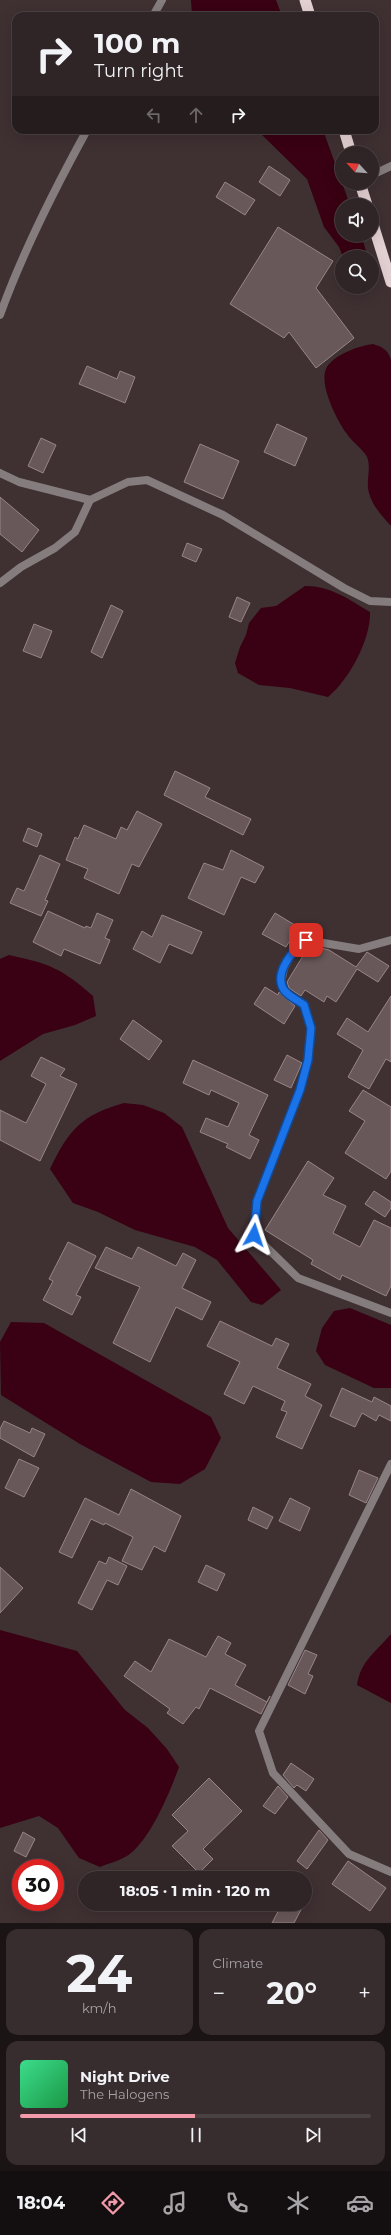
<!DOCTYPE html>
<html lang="en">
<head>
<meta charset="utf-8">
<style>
  :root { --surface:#2f2426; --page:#372c2e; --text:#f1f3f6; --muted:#a7a4a7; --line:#4a4143; --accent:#f39aaa }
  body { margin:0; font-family:Montserrat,sans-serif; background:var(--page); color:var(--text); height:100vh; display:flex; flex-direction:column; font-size:15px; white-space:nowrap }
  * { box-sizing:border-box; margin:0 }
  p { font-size:13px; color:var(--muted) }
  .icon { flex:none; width:22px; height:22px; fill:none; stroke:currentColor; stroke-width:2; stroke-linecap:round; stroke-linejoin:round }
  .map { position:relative; height:1923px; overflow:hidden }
  .sheet { display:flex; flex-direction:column; gap:6px; padding:6px; background:#1a1415; flex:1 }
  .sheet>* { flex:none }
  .top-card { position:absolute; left:12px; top:12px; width:367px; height:122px; border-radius:12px; box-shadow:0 4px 16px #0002,0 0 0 1px var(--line); background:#2f2426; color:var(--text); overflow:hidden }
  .needle { width:26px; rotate:296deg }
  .tools { position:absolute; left:335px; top:146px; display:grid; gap:8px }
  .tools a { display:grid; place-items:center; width:44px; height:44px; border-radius:50%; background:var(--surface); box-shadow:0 4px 16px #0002,0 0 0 1px var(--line); font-size:20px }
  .speed { position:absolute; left:12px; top:1859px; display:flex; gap:8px; font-size:20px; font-weight:700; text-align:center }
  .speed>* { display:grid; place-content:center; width:52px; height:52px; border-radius:50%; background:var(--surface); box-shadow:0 4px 16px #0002,0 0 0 1px var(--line); line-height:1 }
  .speed .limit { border:6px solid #d22; background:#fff; color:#111 }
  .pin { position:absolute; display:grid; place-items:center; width:34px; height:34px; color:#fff; margin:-17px; border-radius:8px; box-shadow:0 2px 6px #0006 }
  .me { position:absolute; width:44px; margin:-22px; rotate:5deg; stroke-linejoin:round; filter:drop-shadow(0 0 3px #0008) }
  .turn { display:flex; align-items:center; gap:14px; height:84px; padding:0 16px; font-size:18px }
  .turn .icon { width:52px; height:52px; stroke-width:2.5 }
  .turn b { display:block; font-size:28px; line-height:34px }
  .lanes { display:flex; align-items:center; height:38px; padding:0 16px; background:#0003; justify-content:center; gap:20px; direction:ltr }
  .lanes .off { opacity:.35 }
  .big { font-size:30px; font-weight:700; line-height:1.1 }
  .sheet .tile { flex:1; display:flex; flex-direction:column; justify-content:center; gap:6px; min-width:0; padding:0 14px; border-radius:12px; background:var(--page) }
  .sheet .dial { align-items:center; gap:0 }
  .dial b { font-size:52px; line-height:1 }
  .song { display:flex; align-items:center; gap:12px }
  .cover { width:48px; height:48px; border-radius:6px; background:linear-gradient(135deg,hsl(150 70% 55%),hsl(140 70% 35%)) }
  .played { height:4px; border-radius:2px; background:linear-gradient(90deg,var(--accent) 50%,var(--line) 50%) }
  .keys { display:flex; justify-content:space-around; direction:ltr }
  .heat { display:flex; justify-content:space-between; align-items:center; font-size:22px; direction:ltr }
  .sheet .tiles { flex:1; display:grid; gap:6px; grid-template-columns:1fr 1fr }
  .tile:last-child { grid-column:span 2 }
  .trip { position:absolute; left:78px; top:1871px; width:234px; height:40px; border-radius:20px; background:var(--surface); box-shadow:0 4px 16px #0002,0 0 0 1px var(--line); font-weight:700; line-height:40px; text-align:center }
  .dock { display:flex; height:64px; justify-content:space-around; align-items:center; background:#130e0f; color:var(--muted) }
  .dock .icon { width:28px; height:28px }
  .dock .on { color:var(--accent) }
  .dock b { font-size:18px; color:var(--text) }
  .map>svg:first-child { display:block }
  .water { fill:#390113 }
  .building { fill:#69585a; stroke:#988588 }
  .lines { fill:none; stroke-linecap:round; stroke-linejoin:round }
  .service { stroke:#847c7d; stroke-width:8 }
  .minor { stroke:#847c7d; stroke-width:8 }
  .trunk { stroke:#e3d0d2; stroke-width:11 }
  .route-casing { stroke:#114b97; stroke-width:10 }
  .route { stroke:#1a73e8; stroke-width:7 }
</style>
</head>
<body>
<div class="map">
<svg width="391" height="1923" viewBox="0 0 391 1923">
  <rect width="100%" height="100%" fill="#3f3032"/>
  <!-- water -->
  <g class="water">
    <polygon points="191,0 276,0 282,16 192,16"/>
    <polygon points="257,130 323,130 350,205 342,205 342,235 361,235 368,257 343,257 339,247 324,227 307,179"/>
    <path d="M373 344C383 347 388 350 391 360V526C381 515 370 503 368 488 367 478 371 466 367 457 363 449 352 442 347 434 337 421 319 385 326 369 332 355 359 346 373 344Z"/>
    <path d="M305 586C331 586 348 599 370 612 371 639 349 680 328 697L290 688 259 685 238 673 235 663 240 647 246 635 249 623 261 608 276 606Z"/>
    <path d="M9 955C50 964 61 968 93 996L96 1016 75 1025 43 1034 0 1061V959Z"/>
    <path d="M124 1103 143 1105 164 1113 182 1127 228 1228 281 1290 262 1305 251 1302 217 1260 195 1247 135 1230 98 1212 73 1203 50 1169C69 1129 82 1115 124 1103Z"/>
    <polygon points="350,1308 391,1325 391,1388 374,1388 325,1365 316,1351 322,1328 334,1311"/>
    <polygon points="11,1322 44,1323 211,1417 221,1438 205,1469 180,1484 151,1482 80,1444 1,1395 0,1342"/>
    <path d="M0 1630 77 1651 125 1710 148 1728 167 1749 179 1767C170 1792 151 1837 131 1853 123 1860 109 1863 100 1867L79 1858 58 1828 39 1816 0 1828Z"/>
    <path d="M391 1634V1703L357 1685C361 1660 376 1652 391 1634Z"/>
  </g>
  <!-- building -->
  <g class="building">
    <polygon points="269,166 290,180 280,196 259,182"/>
    <polygon points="225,182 255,200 245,215 216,197"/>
    <polygon points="278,227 333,261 316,288 354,338 316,368 289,332 284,338 230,304"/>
    <polygon points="87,366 117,379 120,371 135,377 125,403 79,384"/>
    <polygon points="277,424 307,438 295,466 264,452"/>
    <polygon points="41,438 56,445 43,473 28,466"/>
    <polygon points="200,444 239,461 223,499 184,482"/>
    <polygon points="0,497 39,530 22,552 0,534"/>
    <polygon points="187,543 202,549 196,562 182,556"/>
    <polygon points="237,597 250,603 241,622 229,617"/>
    <polygon points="111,605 123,611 102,658 91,652"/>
    <polygon points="34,624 52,631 41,658 23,651"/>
    <polygon points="175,771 210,788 205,797 251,819 243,835 164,795"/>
    <polygon points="137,811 162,824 139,867 132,864 119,894 84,878 88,869 66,860 75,837 78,839 84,825 116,839 121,827 127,830"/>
    <polygon points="28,828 42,834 37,847 23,841"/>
    <polygon points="231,850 264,867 255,883 241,877 224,915 188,898 204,863 223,870"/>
    <polygon points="40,855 60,864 45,900 48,901 41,916 10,903 17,888 24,891"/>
    <polygon points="48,911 85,928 86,926 91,928 97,913 113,920 105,938 110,940 100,964 64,949 61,956 33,942"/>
    <polygon points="275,913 298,927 286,947 262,934"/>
    <polygon points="162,915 202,932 192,954 169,944 160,963 133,949 142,931 152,937"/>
    <polygon points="309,946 315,950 317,947 329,950 356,967 367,952 389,966 378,982 357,969 336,1002 327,996 324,1002 305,990 301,996 289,988 287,982"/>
    <polygon points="265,987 278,995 279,992 295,1006 284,1024 254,1004"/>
    <polygon points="391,996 391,1062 386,1059 369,1089 348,1077 363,1050 337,1034 347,1018 368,1032"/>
    <polygon points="133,1020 162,1041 149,1060 120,1039"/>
    <polygon points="287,1055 302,1063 291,1088 274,1080"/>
    <polygon points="41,1057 65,1069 60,1076 77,1084 40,1161 0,1140 0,1110 26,1123 46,1084 31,1076"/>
    <polygon points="193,1060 268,1095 249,1135 259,1140 250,1159 226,1147 228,1144 200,1132 206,1118 228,1127 239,1103 211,1090 209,1095 183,1083"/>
    <polygon points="363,1090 391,1107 391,1171 386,1179 345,1153 365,1121 349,1111"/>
    <polygon points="308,1161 334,1178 323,1195 346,1206 333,1233 360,1247 374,1220 391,1228 391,1286 386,1296 342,1275 340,1280 311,1264 313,1260 265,1230"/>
    <polygon points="374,1191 391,1202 391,1208 385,1217 365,1204"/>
    <polygon points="68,1242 96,1256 76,1295 81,1297 72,1315 43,1300 53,1281 49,1279"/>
    <polygon points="106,1247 132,1259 138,1247 176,1266 183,1253 196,1260 182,1288 211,1302 202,1320 176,1307 150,1362 113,1343 140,1287 95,1268"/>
    <polygon points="220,1321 272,1346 276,1338 289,1344 277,1368 311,1384 305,1396 322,1405 302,1449 276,1437 287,1412 281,1410 285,1401 253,1386 244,1404 224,1394 240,1362 207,1346"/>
    <polygon points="342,1388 372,1402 374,1397 391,1406 391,1421 379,1415 376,1421 362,1413 355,1427 330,1416"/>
    <polygon points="4,1421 30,1433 32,1428 45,1434 34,1457 0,1438 0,1429"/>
    <polygon points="19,1459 39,1468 24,1497 5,1488"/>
    <polygon points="359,1470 378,1478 366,1503 349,1495"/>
    <polygon points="131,1489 181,1516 165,1552 154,1546 142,1570 122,1561 133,1537 105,1523 104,1525 91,1519 72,1558 59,1552 85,1498 119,1515"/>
    <polygon points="290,1498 310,1508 300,1531 279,1521"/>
    <polygon points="253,1507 273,1517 267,1529 248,1520"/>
    <polygon points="109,1557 127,1566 118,1585 107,1580 92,1610 78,1603 99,1561 106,1564"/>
    <polygon points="206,1565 225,1574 217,1591 198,1582"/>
    <polygon points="0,1567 23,1588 0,1613"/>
    <polygon points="218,1636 231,1643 225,1654 246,1665 235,1685 267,1702 270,1696 261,1714 210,1688 199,1709 196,1707 183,1724 167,1713 170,1709 124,1676 135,1661 151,1672 169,1639 206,1657"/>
    <polygon points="305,1650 317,1655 308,1674 313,1676 305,1694 288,1685"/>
    <polygon points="291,1763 314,1779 306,1791 297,1785 294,1788 283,1775"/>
    <polygon points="209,1778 242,1811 203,1849 213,1859 199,1873 172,1846 188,1831 172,1815"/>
    <polygon points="278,1786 288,1797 275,1814 263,1806"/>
    <polygon points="319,1830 328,1840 307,1869 297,1861"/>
    <polygon points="23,1832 35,1839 26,1857 14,1851"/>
    <polygon points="348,1861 386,1888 370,1911 332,1884"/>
    <polygon points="282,1904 304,1904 294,1923 272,1923"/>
  </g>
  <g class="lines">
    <!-- service -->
    <polyline class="service" points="372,175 391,166"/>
    <!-- minor -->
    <g class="minor">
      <polyline points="153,16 162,0"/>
      <path d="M0 315C23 251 54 190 87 130"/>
      <polyline points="0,473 19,482 90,500 128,482 147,480 223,515 344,588 370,601 391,602"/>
      <polyline points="0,583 21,567 55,548 75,532 90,500"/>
      <polyline points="391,940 359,949 306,940 294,949 284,968 281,983 285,992 304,1005 311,1028 308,1060 300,1090 257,1201 254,1235 298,1278 391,1313"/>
      <polyline points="391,1464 259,1731 273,1773 349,1854 391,1872"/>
    </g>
    <!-- trunk -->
    <g class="trunk">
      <polyline points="305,0 310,16"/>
      <polyline points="344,130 351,153"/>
      <polyline points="360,183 367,205"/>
      <polyline points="372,221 391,282"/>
    </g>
  </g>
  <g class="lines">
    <defs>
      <path id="route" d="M254 1235 257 1201 300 1090 308 1060 311 1028 304 1005C299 1001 288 996 284 990 273 973 293 950 306 940"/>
    </defs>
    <!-- route casing -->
    <use href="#route" class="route-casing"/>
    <!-- route -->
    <use href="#route" class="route"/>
  </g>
</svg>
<div class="tools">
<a><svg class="needle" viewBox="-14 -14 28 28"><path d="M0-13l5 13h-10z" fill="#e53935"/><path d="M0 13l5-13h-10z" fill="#a7a4a7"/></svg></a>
<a><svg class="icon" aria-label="sound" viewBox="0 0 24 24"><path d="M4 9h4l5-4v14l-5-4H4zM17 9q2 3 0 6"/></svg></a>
<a><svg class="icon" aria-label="search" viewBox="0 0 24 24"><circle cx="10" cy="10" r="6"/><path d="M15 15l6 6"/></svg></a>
</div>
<div class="speed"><div class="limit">30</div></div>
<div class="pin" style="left:306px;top:940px;background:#d93025"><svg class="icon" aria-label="arrive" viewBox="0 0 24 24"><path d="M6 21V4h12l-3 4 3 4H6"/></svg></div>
<svg class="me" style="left:254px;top:1235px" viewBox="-20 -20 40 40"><path d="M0-17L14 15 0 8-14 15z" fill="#1a73e8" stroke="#fff" stroke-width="4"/></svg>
<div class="trip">18:05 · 1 min · 120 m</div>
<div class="top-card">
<div class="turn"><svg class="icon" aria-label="right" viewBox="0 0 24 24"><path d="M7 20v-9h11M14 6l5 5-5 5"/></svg><div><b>100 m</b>Turn right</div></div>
<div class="lanes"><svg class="icon off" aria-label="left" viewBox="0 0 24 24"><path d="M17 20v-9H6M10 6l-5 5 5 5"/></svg><svg class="icon off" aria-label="ahead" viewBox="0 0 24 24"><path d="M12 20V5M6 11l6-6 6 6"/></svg><svg class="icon" aria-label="right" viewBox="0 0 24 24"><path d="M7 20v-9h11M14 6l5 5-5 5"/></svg></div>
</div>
</div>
<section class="sheet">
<div class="tiles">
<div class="tile dial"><b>24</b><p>km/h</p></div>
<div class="tile"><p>Climate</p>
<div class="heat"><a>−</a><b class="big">20°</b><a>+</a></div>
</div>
<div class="tile">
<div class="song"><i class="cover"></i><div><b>Night Drive</b><p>The Halogens</p></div></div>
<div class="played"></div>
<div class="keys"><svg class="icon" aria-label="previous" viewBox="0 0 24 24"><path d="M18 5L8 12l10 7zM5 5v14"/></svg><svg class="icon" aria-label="pause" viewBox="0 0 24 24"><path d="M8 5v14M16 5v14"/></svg><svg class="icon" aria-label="next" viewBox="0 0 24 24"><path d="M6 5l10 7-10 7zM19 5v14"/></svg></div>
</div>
</div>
</section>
<nav class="dock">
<b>18:04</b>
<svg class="icon on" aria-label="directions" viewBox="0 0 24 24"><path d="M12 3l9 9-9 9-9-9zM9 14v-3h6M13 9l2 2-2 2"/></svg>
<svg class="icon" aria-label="music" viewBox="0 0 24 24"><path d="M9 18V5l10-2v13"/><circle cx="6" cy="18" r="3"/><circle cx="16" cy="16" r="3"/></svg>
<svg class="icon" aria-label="phone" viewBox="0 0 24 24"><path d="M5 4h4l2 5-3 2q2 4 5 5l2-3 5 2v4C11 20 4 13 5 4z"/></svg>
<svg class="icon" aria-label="climate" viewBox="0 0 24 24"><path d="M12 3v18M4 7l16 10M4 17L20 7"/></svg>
<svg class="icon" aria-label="car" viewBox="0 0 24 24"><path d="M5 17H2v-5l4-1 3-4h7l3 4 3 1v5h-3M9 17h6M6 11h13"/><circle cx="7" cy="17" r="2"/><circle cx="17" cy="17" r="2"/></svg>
</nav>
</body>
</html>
